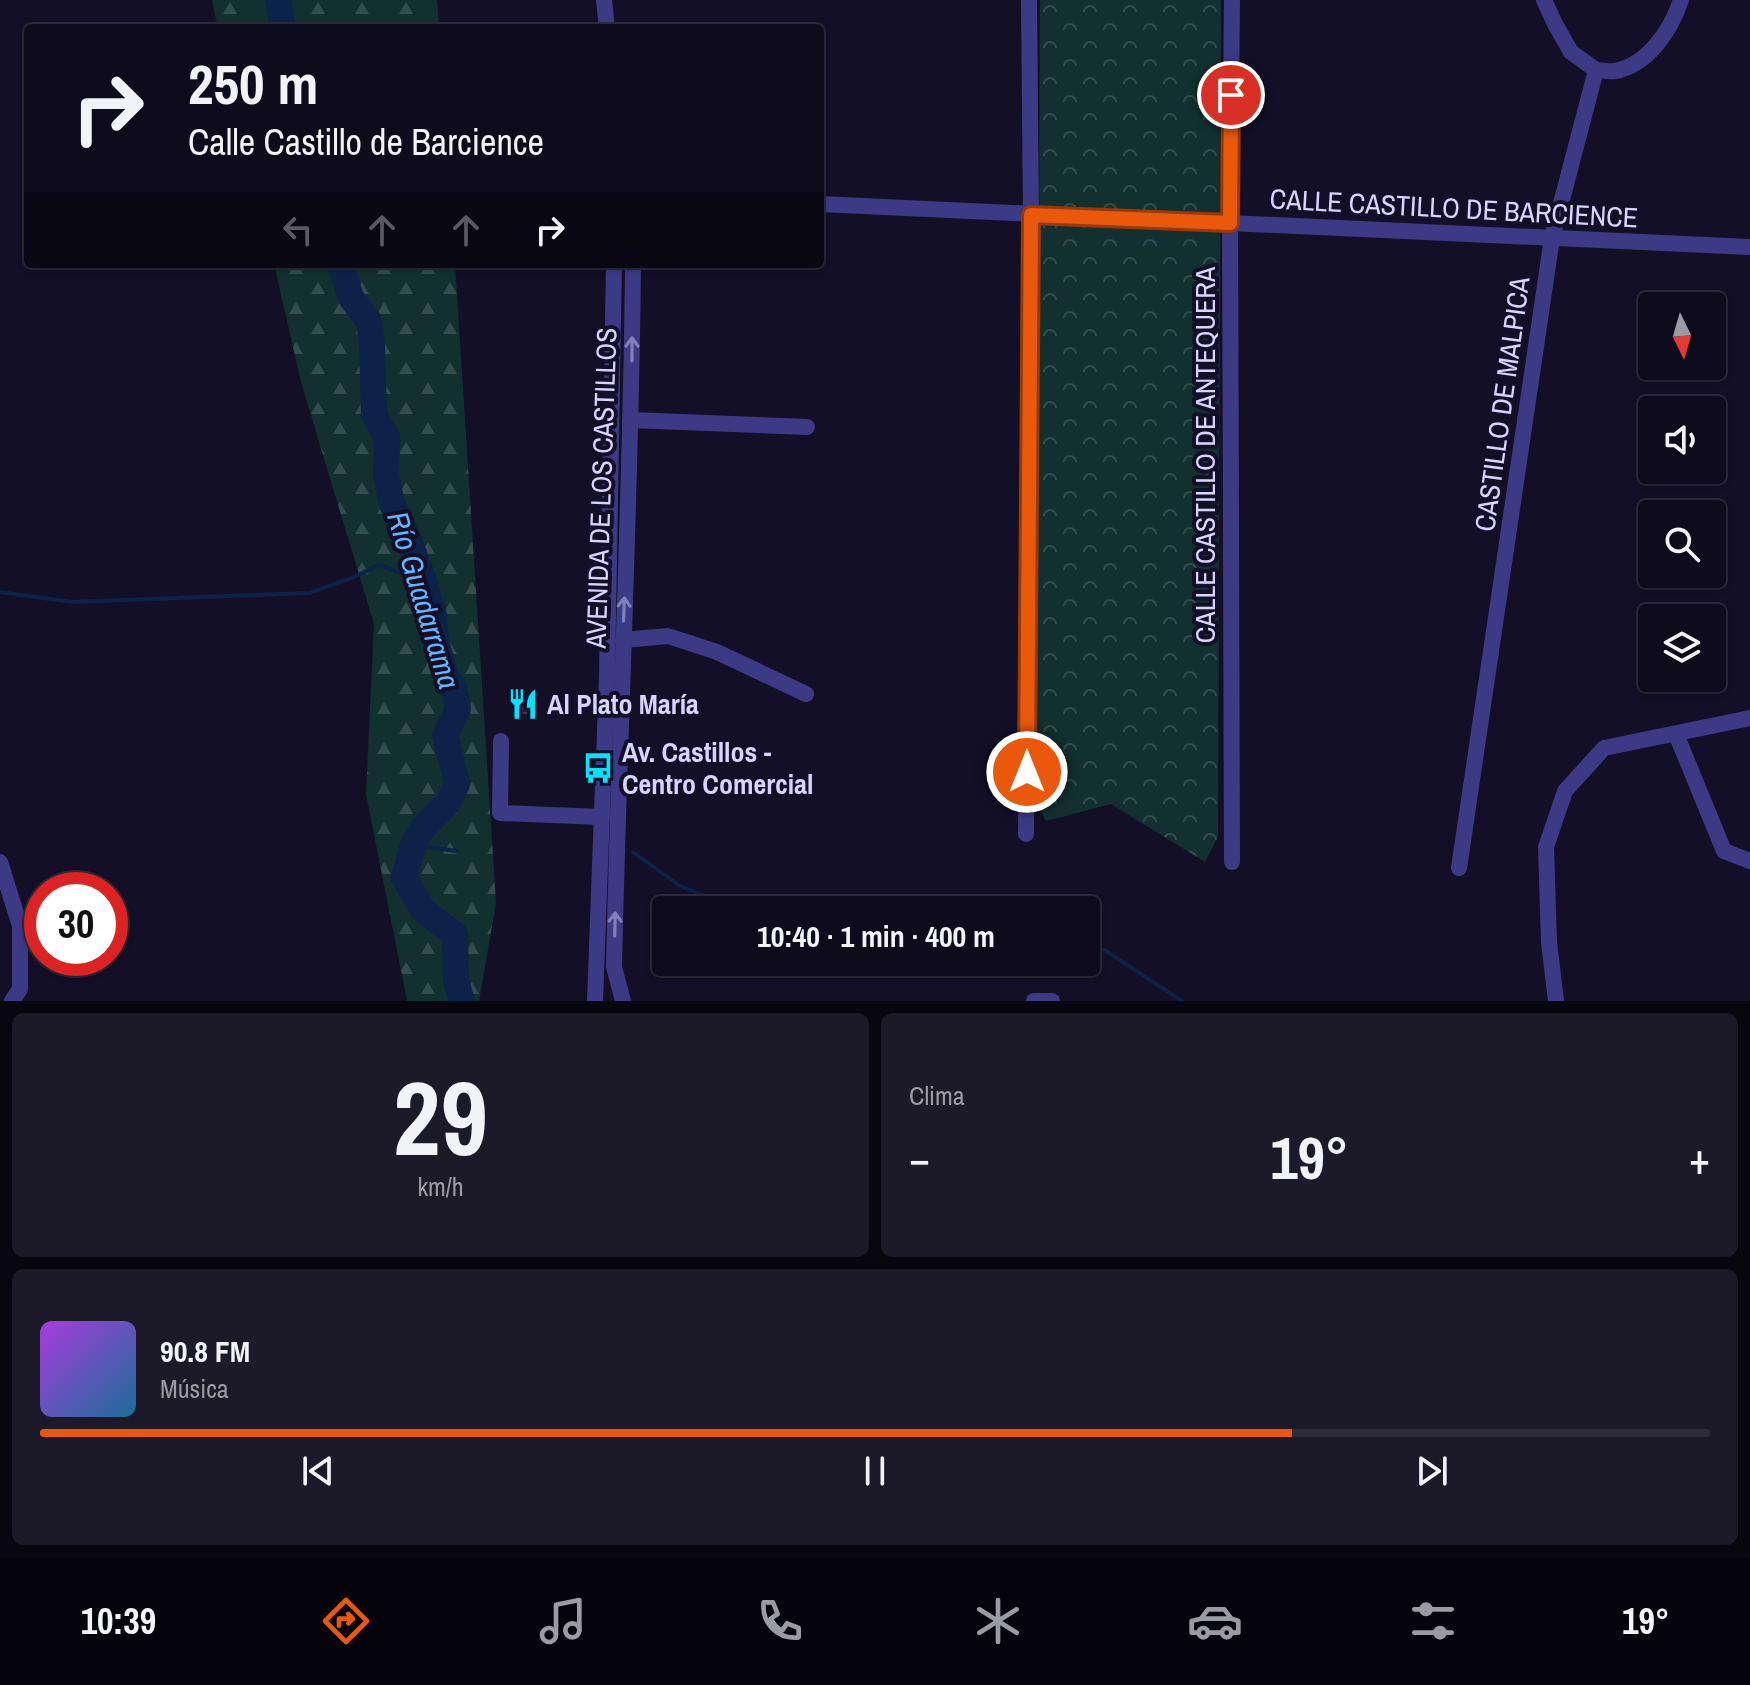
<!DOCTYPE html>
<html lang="es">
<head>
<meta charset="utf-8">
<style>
  :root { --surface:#0e0b1c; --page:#1c1929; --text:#f1f3f6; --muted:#9b9ba3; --line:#2e2b3b; --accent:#ea580c }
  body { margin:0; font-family:"Archivo Narrow",sans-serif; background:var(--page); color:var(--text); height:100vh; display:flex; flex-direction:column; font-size:30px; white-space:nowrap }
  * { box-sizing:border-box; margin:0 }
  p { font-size:26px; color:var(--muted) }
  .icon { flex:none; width:44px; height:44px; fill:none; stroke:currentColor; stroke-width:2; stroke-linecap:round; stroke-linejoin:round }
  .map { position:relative; height:1001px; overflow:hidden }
  .panel { display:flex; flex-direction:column; gap:12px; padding:12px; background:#08060f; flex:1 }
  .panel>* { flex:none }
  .top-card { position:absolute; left:24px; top:24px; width:800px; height:244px; border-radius:8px; box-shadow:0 2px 6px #0004,0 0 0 2px var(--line); background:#0e0b1c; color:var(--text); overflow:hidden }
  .needle { width:52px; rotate:175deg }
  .buttons { position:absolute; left:1638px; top:292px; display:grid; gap:16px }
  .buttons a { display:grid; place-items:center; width:88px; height:88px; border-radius:8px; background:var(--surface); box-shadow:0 2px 6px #0004,0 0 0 2px var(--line); font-size:40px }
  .speed { position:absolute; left:24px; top:872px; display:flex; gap:16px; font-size:40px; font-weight:700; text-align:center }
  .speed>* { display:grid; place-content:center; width:104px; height:104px; border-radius:50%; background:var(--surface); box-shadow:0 2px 6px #0004,0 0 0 2px var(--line); line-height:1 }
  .speed .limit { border:12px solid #d22; background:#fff; color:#111 }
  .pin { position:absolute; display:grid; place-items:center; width:68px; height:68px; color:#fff; margin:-34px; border:4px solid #fff; border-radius:50%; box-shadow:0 2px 8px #0007 }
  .me { position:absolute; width:88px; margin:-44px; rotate:0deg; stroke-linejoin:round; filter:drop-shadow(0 0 6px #0008) }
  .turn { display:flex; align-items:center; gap:28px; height:168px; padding:0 32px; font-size:36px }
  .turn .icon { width:104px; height:104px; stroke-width:2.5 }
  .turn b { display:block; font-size:56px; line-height:68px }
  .lanes { display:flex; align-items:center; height:76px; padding:0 32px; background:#0003; justify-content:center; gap:40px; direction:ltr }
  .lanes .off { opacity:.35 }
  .big { font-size:60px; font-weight:800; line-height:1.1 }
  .panel .tile { flex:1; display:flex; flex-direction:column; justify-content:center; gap:12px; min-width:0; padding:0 28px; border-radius:12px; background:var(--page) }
  .panel .dial { align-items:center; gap:0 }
  .dial b { font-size:104px; line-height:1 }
  .song { display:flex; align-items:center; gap:24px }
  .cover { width:96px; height:96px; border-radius:12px; background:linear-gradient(135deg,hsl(280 70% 55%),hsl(200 70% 35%)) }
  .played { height:8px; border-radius:4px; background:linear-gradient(90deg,var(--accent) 75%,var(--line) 75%) }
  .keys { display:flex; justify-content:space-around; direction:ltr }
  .heat { display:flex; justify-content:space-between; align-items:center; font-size:44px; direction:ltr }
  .panel .tiles { flex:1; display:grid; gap:12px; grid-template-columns:1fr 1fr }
  .tile:last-child { grid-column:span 2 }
  .trip { position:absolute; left:652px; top:896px; width:448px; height:80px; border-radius:8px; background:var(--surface); box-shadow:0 2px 6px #0004,0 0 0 2px var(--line); font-weight:800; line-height:80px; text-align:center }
  .tabs { display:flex; height:128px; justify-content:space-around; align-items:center; background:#06040b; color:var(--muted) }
  .tabs .icon { width:56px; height:56px }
  .tabs .active { color:var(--accent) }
  .tabs b { font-size:36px; color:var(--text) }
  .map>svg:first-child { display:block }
  .forest { fill:url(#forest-firs) }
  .park { fill:url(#park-crowns) }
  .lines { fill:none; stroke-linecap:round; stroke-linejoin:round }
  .stream { stroke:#0c2248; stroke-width:4 }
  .river { stroke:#0c2248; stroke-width:26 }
  .building { fill:url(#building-cross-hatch); stroke:#3b2d73; stroke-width:2 }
  .minor { stroke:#3d3a85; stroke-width:16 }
  .oneway { stroke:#837fbc }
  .route-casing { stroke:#983908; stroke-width:20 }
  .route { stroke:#ea580c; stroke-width:14 }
  .labels { text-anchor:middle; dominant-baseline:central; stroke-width:8; stroke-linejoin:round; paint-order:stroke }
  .street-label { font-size:28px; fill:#d9d4ff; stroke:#130f26 }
  .poi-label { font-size:28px; font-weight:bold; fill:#d9d4ff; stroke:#130f26; text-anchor:start }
  .water-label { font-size:30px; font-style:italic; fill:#62b6ff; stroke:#130f26 }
</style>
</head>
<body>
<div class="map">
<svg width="1750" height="1001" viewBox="0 0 1750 1001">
  <defs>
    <pattern id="forest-firs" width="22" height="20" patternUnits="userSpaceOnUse" patternTransform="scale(2)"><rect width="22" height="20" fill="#12302f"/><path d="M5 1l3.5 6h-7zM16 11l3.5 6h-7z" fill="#344d4e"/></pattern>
    <pattern id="park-crowns" width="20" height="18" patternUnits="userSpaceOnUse" patternTransform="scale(2)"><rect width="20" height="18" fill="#12302f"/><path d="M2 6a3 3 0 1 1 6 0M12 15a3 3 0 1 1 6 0" fill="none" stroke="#344d4e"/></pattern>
    <pattern id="building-cross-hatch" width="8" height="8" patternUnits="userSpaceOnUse" patternTransform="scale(2)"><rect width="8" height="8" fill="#241b47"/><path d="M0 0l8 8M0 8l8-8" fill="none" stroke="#433b63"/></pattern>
  </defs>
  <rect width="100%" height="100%" fill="#130f26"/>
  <!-- forest -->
  <g class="forest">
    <polygon points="212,0 437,0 439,28 218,28"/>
    <polygon points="274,264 455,264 496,903 479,1001 407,1001 366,794 374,624 301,382"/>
  </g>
  <!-- park -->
  <polygon class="park" points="1040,0 1221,0 1218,837 1205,862 1111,804 1046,821 1037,803"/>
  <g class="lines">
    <!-- stream -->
    <g class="stream">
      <polyline points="0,592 72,602 309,593 354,577 379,565 424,581"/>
      <polyline points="413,845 457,851"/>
      <polyline points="633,852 680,886 742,910"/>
      <polyline points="1086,945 1106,951 1182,1001"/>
      <polyline points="895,962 907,968 923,962"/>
    </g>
    <!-- river -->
    <g class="river">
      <polyline points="278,0 283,28"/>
      <polyline points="339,264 344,275 351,298 369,321 372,344 374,415 387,437 386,475 392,504 409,540 424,581 434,616 436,641 445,674 454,688 458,709 445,735 457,784 448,803 423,828 413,845 404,878 423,910 455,935 456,981 462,1001"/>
    </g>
  </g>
  <!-- building -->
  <polygon class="building" points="515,700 532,700 532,713 514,713"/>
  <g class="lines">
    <!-- minor -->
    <g class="minor">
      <polyline points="604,0 607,28"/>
      <polyline points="1544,0 1555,24 1571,52 1596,70"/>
      <polyline points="820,204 1750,247"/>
      <polyline points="631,420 807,427"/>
      <polyline points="623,640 668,636 717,652 806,694"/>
      <polyline points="1676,734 1724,851 1750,861"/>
      <polyline points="501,741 500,813 602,817"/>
      <polyline points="1026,834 1031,215 1029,0"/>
      <polyline points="0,862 20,926 20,989 12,1001"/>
      <polyline points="1232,862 1230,196 1232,0"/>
      <path d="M1459 868 1552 238 1596 70C1602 70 1609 72 1615 71 1648 65 1671 30 1681 0"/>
      <polyline points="595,1001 607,677 614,264"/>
      <path d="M623 1001 614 967C619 732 631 498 633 264"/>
      <polyline points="1034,1001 1052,1001"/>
      <polyline points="1556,1001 1549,942 1546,847 1565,791 1604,748 1750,718"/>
    </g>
  </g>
  <!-- one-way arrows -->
  <defs><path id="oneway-shaft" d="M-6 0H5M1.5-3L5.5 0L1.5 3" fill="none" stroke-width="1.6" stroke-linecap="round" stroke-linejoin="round" transform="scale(2)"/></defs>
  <g class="oneway">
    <use href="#oneway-shaft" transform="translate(632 349) rotate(-90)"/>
    <use href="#oneway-shaft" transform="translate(624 609) rotate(-88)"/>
    <use href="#oneway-shaft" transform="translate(615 924) rotate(-89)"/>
  </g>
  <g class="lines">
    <defs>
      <polyline id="route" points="1027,772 1031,215 1230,223 1231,95"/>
    </defs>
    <!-- route casing -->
    <use href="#route" class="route-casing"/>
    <!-- route -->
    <use href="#route" class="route"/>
  </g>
  <!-- icons -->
  <defs>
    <symbol id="restaurant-bare" viewBox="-9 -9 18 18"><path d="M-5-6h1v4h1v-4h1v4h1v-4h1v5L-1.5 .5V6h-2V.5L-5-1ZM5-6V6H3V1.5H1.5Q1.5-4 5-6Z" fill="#00e5ff" stroke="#130f26" stroke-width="2.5" paint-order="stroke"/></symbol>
    <symbol id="bus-bare" viewBox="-9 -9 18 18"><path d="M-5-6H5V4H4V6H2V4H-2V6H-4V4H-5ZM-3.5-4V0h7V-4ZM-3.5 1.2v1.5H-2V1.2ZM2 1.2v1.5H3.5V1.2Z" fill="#00e5ff" stroke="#130f26" stroke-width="2.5" paint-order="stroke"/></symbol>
  </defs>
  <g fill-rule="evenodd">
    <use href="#restaurant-bare" x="501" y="682" width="44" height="44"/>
    <use href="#bus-bare" x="576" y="746" width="44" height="44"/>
  </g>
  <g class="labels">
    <!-- street labels -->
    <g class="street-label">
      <text transform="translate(1454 208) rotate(3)">CALLE CASTILLO DE BARCIENCE</text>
      <text transform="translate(1502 404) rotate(-82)">CASTILLO DE MALPICA</text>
      <text transform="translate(1205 455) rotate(-90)">CALLE CASTILLO DE ANTEQUERA</text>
      <text transform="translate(601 488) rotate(-88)">AVENIDA DE LOS CASTILLOS</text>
    </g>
    <!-- poi labels -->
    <g class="poi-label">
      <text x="547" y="704">Al Plato María</text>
      <text x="622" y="752">Av. Castillos -<tspan x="622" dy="32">Centro Comercial</tspan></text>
    </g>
    <!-- water labels -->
    <g class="water-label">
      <text transform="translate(424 600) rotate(73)">Río Guadarrama</text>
    </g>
  </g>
</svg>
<div class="buttons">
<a><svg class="needle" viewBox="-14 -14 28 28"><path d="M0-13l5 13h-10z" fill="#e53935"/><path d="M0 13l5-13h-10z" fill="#9b9ba3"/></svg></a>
<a><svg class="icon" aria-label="sound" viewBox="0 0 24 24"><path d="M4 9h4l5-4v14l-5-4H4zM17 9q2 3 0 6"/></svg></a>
<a><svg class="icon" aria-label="search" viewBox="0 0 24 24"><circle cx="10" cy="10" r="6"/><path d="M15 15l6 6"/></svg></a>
<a><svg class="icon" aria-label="layers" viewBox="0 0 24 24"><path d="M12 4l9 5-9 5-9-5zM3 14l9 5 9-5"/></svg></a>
</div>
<div class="speed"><div class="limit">30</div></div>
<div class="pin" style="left:1231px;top:95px;background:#d93025"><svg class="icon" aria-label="arrive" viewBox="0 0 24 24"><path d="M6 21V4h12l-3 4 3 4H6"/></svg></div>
<svg class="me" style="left:1027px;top:772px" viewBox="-20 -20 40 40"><circle r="17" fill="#ea580c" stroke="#fff" stroke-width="3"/><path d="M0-11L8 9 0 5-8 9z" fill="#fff"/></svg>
<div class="trip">10:40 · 1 min · 400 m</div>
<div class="top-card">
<div class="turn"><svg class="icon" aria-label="right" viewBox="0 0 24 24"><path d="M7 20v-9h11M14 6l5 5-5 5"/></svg><div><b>250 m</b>Calle Castillo de Barcience</div></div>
<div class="lanes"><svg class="icon off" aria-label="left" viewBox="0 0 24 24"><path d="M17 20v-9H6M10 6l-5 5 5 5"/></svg><svg class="icon off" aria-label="ahead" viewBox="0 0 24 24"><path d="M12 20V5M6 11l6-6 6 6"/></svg><svg class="icon off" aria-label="ahead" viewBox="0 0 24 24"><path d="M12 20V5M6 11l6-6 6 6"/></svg><svg class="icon" aria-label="right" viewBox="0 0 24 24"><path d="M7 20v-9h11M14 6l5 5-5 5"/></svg></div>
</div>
</div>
<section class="panel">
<div class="tiles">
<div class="tile dial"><b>29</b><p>km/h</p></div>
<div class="tile"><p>Clima</p>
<div class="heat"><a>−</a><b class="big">19°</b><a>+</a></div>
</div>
<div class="tile">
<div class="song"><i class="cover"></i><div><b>90.8 FM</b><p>Música</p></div></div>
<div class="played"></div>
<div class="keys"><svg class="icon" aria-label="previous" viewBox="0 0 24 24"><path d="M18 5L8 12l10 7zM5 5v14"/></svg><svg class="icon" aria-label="pause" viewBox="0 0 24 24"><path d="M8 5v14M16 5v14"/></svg><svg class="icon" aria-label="next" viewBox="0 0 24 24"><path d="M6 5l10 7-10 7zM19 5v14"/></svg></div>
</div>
</div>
</section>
<nav class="tabs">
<b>10:39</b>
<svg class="icon active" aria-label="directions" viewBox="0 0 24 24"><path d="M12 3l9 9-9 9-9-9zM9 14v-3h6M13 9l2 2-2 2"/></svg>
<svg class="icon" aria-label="music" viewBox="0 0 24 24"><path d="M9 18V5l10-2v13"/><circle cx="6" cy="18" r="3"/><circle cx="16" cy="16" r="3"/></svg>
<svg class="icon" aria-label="phone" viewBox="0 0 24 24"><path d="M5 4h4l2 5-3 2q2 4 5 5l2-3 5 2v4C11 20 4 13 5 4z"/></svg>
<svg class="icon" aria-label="climate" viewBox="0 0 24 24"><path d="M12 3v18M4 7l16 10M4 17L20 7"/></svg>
<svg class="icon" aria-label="car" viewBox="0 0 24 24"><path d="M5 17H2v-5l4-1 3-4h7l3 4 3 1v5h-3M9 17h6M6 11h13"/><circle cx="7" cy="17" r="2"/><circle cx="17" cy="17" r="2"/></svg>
<svg class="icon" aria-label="filters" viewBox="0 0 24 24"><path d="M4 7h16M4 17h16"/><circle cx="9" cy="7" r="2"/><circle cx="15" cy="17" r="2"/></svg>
<b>19°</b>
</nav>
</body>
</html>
